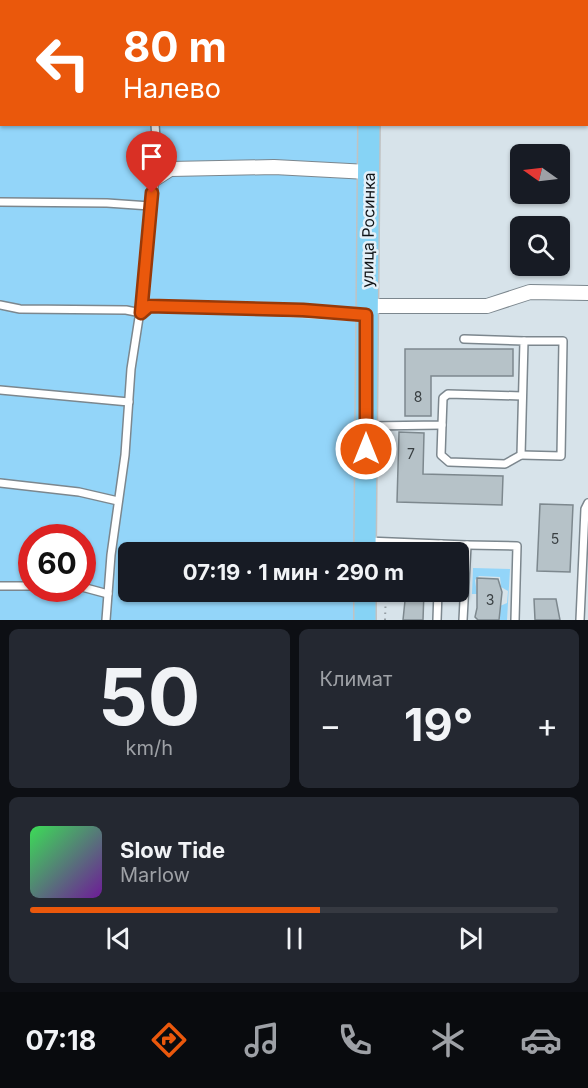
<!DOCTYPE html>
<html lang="ru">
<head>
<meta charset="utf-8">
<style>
  :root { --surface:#171b24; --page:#242831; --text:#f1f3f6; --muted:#9ea1a6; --line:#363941; --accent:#ea580c }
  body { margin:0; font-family:Inter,sans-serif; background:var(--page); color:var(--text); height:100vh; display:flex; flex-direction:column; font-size:22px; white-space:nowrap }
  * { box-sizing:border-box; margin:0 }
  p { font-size:20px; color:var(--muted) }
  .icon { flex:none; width:33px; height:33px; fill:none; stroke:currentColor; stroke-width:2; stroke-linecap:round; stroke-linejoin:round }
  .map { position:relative; height:620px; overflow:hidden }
  .sheet { display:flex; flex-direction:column; gap:9px; padding:9px; background:#0d0f14; flex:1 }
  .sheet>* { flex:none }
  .hud { position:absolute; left:0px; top:0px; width:588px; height:126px; box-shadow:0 2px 4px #0004; background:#ea580c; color:#fff; overflow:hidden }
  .needle { width:39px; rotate:284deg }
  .buttons { position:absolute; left:510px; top:144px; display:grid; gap:12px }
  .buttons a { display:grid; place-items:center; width:60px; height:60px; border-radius:9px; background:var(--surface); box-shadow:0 2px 4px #0004; font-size:30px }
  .speed { position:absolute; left:18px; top:524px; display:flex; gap:12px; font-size:30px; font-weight:700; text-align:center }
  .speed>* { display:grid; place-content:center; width:78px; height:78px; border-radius:50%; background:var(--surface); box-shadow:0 2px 4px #0004; line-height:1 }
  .speed .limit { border:9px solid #d22; background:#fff; color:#111 }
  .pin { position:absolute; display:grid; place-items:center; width:51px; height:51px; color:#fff; margin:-62px -26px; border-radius:50% 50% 50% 0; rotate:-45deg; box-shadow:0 0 6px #0007 }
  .pin .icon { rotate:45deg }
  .me { position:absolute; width:66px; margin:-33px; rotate:0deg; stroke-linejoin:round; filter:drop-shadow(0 0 4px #0008) }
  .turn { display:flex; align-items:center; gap:21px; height:126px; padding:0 24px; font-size:27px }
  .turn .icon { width:78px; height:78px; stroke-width:2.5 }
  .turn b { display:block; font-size:42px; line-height:51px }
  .big { font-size:45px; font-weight:700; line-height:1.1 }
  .sheet .tile { flex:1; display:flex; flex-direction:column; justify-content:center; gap:9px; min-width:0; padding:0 21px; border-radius:9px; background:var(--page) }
  .sheet .dial { align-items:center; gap:0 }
  .dial b { font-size:78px; line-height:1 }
  .song { display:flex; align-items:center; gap:18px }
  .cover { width:72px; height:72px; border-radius:9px; background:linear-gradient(135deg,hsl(130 70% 55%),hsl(280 70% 35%)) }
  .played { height:6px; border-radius:3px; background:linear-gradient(90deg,var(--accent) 55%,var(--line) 55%) }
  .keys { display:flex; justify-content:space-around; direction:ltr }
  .heat { display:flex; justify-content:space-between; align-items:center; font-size:33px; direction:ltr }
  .sheet .tiles { flex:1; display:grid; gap:9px; grid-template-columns:1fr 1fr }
  .tile:last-child { grid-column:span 2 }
  .trip { position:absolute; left:118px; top:542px; width:351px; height:60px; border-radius:9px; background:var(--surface); box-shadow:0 2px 4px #0004; font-weight:700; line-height:60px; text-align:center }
  .tabs { display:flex; height:96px; justify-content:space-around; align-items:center; background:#090b0e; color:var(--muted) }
  .tabs .icon { width:42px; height:42px }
  .tabs .on { color:var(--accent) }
  .tabs b { font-size:27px; color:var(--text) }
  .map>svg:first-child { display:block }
  .green { fill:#93d5f9; fill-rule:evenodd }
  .building { fill:#b6c2c8; stroke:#7d888e; stroke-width:1.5 }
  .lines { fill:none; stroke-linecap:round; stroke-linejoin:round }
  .service-casing { stroke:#7c878e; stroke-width:10 }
  .minor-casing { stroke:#7c878e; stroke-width:16 }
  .primary-casing { stroke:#c1c2c2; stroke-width:24 }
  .path { stroke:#949da3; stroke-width:2; stroke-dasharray:1.5 4.5; stroke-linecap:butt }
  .service { stroke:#fff; stroke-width:7 }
  .minor { stroke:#fff; stroke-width:14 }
  .primary { stroke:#86d3f5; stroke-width:21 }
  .route-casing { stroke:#983908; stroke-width:15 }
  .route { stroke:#ea580c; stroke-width:10 }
  .labels { text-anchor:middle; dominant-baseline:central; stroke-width:5; stroke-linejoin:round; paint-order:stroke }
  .number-label { font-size:14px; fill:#393f42 }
  .street-label { font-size:16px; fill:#0f1316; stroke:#e4f0f8 }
</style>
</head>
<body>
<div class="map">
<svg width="588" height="620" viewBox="0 0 588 620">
  <rect width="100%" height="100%" fill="#d7e3ea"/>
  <!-- green -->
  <g class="green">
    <path d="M0 0H371L2 2V124L372 125 369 309 204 303 203 312 366 322 363 552H129V591H363L362 620H0ZM159 153 146 303 131 394ZM32 537H82V588H32Z"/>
    <polygon points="473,568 510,569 507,620 500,620 500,606 507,603 508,591 501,587 500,577 479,576 475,580 477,594 472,594"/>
  </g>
  <!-- building -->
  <g class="building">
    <polygon points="405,349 513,349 513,376 431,376 431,416 405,416"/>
    <polygon points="399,432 424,433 423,474 503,476 502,505 397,502"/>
    <polygon points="540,504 573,505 570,572 537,571"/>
    <polygon points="477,578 498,579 502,592 499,620 478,620 475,617 477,608"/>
    <polygon points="406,591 424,591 423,620 403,620"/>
    <polygon points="534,599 556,599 560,620 535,620"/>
  </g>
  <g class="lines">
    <defs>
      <g id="service">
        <polyline points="435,0 444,2"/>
        <polyline points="167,2 167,0"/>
        <polyline points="0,3 2,3"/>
        <polyline points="586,22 588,22"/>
        <polyline points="0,96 2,97"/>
        <polyline points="0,202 107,203 150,206"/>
        <polyline points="0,305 20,309 126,310 141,313 149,306 364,315"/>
        <polyline points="0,390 129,402"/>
        <polyline points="442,425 441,455 449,462 505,464 521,455 524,341 464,339"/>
        <polyline points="368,426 442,425 443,398 448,394 522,396"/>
        <polyline points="521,455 561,456 563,341 524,341"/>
        <polyline points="0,483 79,492 118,501"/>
        <polyline points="367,541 441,544 440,552"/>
        <polyline points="441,544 467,545 463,620"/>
        <polyline points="467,545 517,546 515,620"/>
        <polyline points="0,586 32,586"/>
        <polyline points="82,587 108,594"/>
        <polyline points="106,620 111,555 125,455 131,369 147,266 157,153 155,124"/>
        <polyline points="437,620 438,591"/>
        <polyline points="580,620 585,509 588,503"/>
      </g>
      <g id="minor">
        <polyline points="153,180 170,169 274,167 368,172"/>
        <polyline points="367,306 487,306 530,292 588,293"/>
      </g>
      <g id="primary">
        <polyline points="371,2 371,0"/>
        <polyline points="365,552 369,124"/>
        <polyline points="365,620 365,591"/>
      </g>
    </defs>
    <!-- service casing -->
    <use href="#service" class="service-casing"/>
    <!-- minor casing -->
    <use href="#minor" class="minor-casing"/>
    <!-- primary casing -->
    <use href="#primary" class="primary-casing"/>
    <!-- path -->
    <polyline class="path" points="385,620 386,591"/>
    <!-- service -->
    <use href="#service" class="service"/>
    <!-- minor -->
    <use href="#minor" class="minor"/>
    <!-- primary -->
    <use href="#primary" class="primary"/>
  </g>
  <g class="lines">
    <defs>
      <polyline id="route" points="152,193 141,313 149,306 303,310 366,315 366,449"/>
    </defs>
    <!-- route casing -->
    <use href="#route" class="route-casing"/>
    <!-- route -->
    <use href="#route" class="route"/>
  </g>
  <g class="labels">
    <!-- number labels -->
    <g class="number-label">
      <text x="418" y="396">8</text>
      <text x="411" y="453">7</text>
      <text x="555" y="538">5</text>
      <text x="490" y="599">3</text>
    </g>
    <!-- street labels -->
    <g class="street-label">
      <text transform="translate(368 230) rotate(-89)">улица Росинка</text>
    </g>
  </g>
</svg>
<div class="buttons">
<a><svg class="needle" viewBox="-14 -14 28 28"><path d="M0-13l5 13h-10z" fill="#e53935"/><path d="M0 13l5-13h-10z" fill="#9ea1a6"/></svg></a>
<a><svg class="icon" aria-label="search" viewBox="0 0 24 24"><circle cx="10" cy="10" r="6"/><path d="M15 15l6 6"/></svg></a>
</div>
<div class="speed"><div class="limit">60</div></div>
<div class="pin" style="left:152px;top:193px;background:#d93025"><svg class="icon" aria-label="arrive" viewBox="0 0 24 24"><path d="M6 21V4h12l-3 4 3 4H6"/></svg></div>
<svg class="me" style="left:366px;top:449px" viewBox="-20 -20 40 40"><circle r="17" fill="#ea580c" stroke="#fff" stroke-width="3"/><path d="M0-11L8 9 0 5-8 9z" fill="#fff"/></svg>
<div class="trip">07:19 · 1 мин · 290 m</div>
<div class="hud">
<div class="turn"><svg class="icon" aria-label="left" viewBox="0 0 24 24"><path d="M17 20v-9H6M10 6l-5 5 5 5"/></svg><div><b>80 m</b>Налево</div></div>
</div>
</div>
<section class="sheet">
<div class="tiles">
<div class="tile dial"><b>50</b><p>km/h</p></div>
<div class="tile"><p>Климат</p>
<div class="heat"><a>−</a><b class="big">19°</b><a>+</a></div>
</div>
<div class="tile">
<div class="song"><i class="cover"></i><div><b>Slow Tide</b><p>Marlow</p></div></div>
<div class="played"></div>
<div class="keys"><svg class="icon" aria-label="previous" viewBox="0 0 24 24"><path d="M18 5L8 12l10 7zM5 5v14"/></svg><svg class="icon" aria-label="pause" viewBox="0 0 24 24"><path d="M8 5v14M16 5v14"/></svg><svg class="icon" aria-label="next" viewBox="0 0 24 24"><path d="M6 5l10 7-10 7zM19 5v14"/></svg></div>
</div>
</div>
</section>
<nav class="tabs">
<b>07:18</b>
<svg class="icon on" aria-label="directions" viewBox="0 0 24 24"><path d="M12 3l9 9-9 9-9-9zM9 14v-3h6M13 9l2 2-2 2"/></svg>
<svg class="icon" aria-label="music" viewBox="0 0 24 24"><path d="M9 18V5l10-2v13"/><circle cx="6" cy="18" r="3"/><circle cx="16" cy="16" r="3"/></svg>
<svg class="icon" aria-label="phone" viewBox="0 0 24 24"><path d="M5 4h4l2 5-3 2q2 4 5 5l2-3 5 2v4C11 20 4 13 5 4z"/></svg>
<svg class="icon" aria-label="climate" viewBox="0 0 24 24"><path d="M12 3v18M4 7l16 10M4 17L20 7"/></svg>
<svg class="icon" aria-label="car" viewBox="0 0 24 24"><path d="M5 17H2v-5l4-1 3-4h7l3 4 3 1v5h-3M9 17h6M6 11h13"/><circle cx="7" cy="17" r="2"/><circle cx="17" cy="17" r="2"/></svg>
</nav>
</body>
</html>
